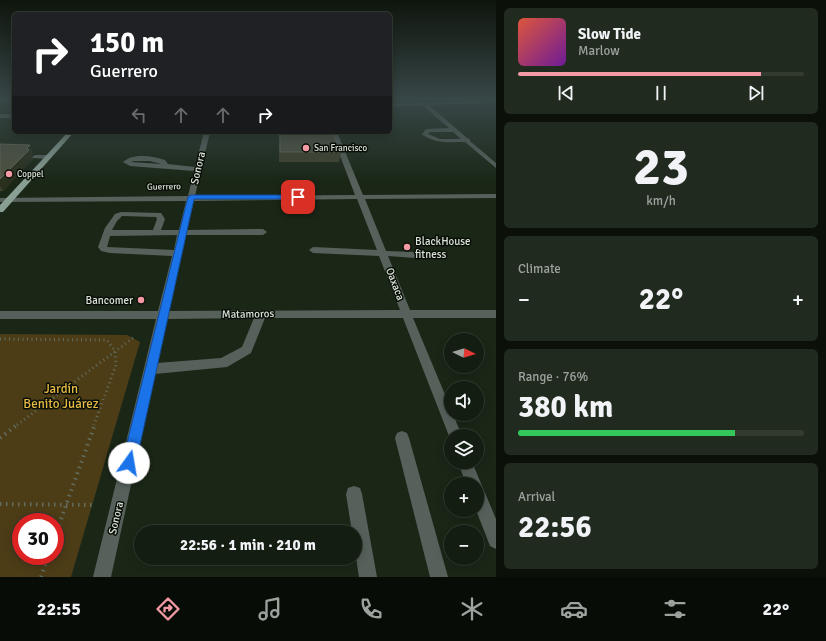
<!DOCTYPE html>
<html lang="en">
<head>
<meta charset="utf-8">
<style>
  :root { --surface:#141d11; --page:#212a1f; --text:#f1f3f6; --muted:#9da29f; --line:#333b31; --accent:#f49aa5 }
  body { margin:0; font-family:Signika,sans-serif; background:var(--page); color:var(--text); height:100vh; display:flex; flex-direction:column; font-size:15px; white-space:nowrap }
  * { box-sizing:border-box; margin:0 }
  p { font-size:13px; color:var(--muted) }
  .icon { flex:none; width:22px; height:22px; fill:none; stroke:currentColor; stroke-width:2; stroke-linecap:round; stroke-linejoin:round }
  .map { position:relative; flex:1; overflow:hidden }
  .panel { display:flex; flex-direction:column; gap:8px; padding:8px; background:#0b1009; width:330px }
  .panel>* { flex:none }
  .guide { position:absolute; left:12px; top:12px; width:380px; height:122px; border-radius:6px; box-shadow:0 2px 10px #0003,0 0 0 1px var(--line); background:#202124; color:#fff; overflow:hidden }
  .needle { width:26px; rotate:95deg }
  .fabs { position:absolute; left:444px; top:333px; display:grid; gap:8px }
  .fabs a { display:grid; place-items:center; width:40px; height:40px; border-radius:50%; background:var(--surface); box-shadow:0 2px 10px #0003,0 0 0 1px var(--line); font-size:20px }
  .speed { position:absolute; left:12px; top:513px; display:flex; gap:8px; font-size:20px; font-weight:700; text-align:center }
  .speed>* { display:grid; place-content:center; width:52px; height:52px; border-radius:50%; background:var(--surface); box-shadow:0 2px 10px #0003,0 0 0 1px var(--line); line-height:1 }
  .speed .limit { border:6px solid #d22; background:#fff; color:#111 }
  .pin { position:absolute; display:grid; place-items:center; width:34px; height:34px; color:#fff; margin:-17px; border-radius:8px; box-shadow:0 2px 6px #0006 }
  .me { position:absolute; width:44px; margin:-22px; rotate:13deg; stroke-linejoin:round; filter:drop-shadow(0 0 3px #0008) }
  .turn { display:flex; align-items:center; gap:14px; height:84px; padding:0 12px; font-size:18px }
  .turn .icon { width:52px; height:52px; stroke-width:2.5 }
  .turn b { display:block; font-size:28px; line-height:34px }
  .lanes { display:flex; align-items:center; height:38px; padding:0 12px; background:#0003; justify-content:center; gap:20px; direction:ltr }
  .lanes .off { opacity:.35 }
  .big { font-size:30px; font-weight:700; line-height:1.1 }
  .panel .widget { flex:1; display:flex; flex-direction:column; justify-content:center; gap:6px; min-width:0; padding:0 14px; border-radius:6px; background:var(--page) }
  .panel .dial { align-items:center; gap:0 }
  .dial b { font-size:52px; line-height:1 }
  .song { display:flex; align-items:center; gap:12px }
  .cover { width:48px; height:48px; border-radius:6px; background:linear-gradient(135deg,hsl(10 70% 55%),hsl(280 70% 35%)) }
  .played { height:4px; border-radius:2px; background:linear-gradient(90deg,var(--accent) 85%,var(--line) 85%) }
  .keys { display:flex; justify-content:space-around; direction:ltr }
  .heat { display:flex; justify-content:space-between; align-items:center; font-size:22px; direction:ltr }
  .charge { height:6px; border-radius:3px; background:linear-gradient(90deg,#34c759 76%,var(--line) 0) }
  .trip { position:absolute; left:134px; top:525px; width:228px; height:40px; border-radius:20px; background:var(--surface); box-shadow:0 2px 10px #0003,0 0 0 1px var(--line); font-weight:700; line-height:40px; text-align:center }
  .tab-bar { display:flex; height:64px; justify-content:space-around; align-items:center; background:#080c07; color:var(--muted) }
  .tab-bar .icon { width:28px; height:28px }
  .tab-bar .selected { color:var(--accent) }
  .tab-bar b { font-size:18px; color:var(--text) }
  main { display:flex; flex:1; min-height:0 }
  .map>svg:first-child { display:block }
  .green { fill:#4c3d17; fill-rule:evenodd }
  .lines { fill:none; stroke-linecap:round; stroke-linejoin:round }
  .path-far1 { stroke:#626d5f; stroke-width:3; stroke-dasharray:1 3.5; stroke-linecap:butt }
  .path { stroke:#626d5f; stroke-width:4; stroke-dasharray:1.5 4.5; stroke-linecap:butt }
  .minor { fill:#57615c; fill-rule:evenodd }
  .major { fill:#8a9f94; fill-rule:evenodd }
  .wall { fill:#3f422f }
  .shaded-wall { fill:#29301e }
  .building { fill:#4f5341; stroke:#656a58 }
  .route { fill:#1a73e8; stroke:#114b97 }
  .poi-dot { fill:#f49aa5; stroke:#090e07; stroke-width:1.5 }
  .labels { text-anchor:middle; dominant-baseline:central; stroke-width:3; stroke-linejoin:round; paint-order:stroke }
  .far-poi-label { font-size:9px; fill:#d9e2d7; stroke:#090e07; text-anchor:start }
  .far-street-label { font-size:9px; fill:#d9e2d7; stroke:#090e07 }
  .street-label { font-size:11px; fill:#d9e2d7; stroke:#090e07 }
  .poi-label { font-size:11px; fill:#d9e2d7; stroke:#090e07; text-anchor:start }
  .near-park-label { font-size:13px; fill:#e7bb45; stroke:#090e07 }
</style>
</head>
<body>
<main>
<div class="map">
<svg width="496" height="577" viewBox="0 0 496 577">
  <rect width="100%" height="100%" fill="#1a2717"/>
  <!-- green -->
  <path class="green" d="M0 334 127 335 140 342 71 577H0ZM21 522H55V556H21Z"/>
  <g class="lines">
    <!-- path-far1 -->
    <g class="path-far1">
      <polyline points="0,339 107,340 115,351 116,365 94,425"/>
      <polyline points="17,425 133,338"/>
    </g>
    <!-- path -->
    <g class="path">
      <polyline points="0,438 18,424"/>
      <polyline points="0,504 93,505"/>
      <polyline points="55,536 95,424"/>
      <polyline points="41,577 48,556"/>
    </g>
    <!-- minor -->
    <g class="minor">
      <path d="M422 101 426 103 496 101V103L429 105 467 138 470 139V141L496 163V168L465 142C450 142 436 144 423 135L422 134 426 129 449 128 423 106H390V104L420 103ZM430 132H453L461 139H440L428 134Z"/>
      <rect x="0" y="114" width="14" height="4"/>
      <path d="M204 132H210L195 196 355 195 331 132H337L363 195 496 194V198L365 199 386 251 415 252 420 255 415 258 388 256 410 310H496V318H413L451 409V414H453L462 436H451V441L403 318H265L251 353 227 367 155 374 111 577H93L156 319H0V311H158L172 256 110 253 101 251 98 247 105 228 115 214 121 212 161 213 165 219 161 230H179L186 201 0 202V198L188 196 194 171 130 166 123 162C133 153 153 156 165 160L168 164 195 167ZM134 161H150L161 164 131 162ZM357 199 377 250 313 247 309 250 313 253 379 256 400 310 169 311 186 235H263L267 232 263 229 187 230 194 201ZM122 216 156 217 157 219 153 230H112L117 221ZM177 235 174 250 107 247 110 236ZM254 318 242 347 221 358 157 363 167 319Z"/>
      <polygon points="35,155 47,155 50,157 47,159 33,158 32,157"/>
      <polygon points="402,431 407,433 409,438 448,577 430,577 395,438 397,433"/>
      <polygon points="458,462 472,462 496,519 496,549 490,546 476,510 477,484 466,484"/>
      <polygon points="354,486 360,488 362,494 377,577 359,577 355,551 355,532 352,532 346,494 348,488"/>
    </g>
    <!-- major -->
    <polygon class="major" points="68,132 74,132 3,212 0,212 0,205"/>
  </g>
  <!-- wall -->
  <g class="wall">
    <polygon points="279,132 332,132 341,152 339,162 279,162"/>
    <polygon points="0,144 33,154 31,156 33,159 3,191 0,191"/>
  </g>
  <!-- shaded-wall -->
  <polygon class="shaded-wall" points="30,145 33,154 31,156 33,159 3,191 0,186 0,179 27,148"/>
  <!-- building -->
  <g class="building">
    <polygon points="280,132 332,132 341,152 280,152"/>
    <polygon points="0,144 30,145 27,148 29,150 0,179"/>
  </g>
  <!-- sky -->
  <linearGradient id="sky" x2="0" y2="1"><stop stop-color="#0e150d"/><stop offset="0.55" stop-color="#384747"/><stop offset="1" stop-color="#384747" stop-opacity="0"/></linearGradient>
  <rect width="496" height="181" fill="url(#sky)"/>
  <!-- route -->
  <polygon class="route" points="191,195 298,195 302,197 298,199 194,199 136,463 134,468 129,470 124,468 122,463 188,197"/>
  <!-- markers -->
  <g class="poi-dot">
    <circle cx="306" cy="148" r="4"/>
    <circle cx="9" cy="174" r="4"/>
    <circle cx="407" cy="247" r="4"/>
    <circle cx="141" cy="300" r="4"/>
  </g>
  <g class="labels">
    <!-- far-poi labels -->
    <g class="far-poi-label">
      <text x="314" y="148">San Francisco</text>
      <text x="17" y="174">Coppel</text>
    </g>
    <!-- far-street labels -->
    <g class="far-street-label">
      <text transform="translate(164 187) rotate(-1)">Guerrero</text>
    </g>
    <!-- street labels -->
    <g class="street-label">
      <text transform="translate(198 168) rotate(-77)">Sonora</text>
      <text transform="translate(395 284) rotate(69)">Oaxaca</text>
      <text transform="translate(248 314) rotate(-1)">Matamoros</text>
      <text transform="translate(116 518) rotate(-77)">Sonora</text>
    </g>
    <!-- poi labels -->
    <g class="poi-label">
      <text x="415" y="241">BlackHouse<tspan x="415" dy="13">fitness</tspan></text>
      <text x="133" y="300" text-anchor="end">Bancomer</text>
    </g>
    <!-- near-park labels -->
    <g class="near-park-label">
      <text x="61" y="389">Jardín<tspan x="61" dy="15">Benito Juárez</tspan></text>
    </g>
  </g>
</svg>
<div class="fabs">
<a><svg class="needle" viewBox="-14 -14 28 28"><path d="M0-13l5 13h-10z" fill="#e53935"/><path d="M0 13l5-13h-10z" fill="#9da29f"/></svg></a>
<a><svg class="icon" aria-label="sound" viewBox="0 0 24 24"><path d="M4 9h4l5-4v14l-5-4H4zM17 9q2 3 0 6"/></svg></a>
<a><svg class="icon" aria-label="layers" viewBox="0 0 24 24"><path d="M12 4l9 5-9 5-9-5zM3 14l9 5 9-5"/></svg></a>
<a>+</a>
<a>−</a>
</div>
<div class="speed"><div class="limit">30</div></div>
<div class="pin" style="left:298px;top:197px;background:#d93025"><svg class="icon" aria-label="arrive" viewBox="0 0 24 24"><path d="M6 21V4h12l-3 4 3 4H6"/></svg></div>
<svg class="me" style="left:129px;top:463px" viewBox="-20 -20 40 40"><circle r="19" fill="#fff"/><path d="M0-13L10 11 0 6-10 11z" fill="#1a73e8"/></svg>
<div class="trip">22:56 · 1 min · 210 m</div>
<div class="guide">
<div class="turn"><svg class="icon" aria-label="right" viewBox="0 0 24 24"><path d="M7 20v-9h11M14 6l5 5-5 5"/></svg><div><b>150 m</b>Guerrero</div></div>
<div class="lanes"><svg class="icon off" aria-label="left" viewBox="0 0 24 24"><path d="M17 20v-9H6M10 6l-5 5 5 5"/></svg><svg class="icon off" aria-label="ahead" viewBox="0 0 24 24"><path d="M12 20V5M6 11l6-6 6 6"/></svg><svg class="icon off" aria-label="ahead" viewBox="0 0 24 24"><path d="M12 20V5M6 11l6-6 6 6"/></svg><svg class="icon" aria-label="right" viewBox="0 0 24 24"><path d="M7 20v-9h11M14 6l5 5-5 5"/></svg></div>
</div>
</div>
<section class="panel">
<div class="widget">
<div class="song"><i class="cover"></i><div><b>Slow Tide</b><p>Marlow</p></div></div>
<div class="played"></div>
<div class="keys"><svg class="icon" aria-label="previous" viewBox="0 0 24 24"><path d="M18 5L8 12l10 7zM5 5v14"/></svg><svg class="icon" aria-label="pause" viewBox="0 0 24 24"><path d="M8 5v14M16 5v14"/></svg><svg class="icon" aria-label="next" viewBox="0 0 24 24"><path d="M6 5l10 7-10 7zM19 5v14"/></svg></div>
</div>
<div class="widget dial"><b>23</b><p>km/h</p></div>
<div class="widget"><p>Climate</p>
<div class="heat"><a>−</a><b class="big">22°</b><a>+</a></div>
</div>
<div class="widget"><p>Range · 76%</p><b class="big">380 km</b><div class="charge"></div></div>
<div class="widget"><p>Arrival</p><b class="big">22:56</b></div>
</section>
</main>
<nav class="tab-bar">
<b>22:55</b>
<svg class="icon selected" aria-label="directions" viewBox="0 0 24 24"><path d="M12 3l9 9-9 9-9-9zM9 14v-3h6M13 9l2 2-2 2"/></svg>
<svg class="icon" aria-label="music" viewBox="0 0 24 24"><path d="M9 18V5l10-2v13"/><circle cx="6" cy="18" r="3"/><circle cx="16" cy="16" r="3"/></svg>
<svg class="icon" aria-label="phone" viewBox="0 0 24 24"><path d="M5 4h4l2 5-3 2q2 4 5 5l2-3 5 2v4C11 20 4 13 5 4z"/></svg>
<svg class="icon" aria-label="climate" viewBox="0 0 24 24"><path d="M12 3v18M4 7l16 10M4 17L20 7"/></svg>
<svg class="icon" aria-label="car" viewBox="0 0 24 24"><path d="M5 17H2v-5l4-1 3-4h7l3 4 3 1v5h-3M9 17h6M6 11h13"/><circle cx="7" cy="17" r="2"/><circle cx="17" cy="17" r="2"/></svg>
<svg class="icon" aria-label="filters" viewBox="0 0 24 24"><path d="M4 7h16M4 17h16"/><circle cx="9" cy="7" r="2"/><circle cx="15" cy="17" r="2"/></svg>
<b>22°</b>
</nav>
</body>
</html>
